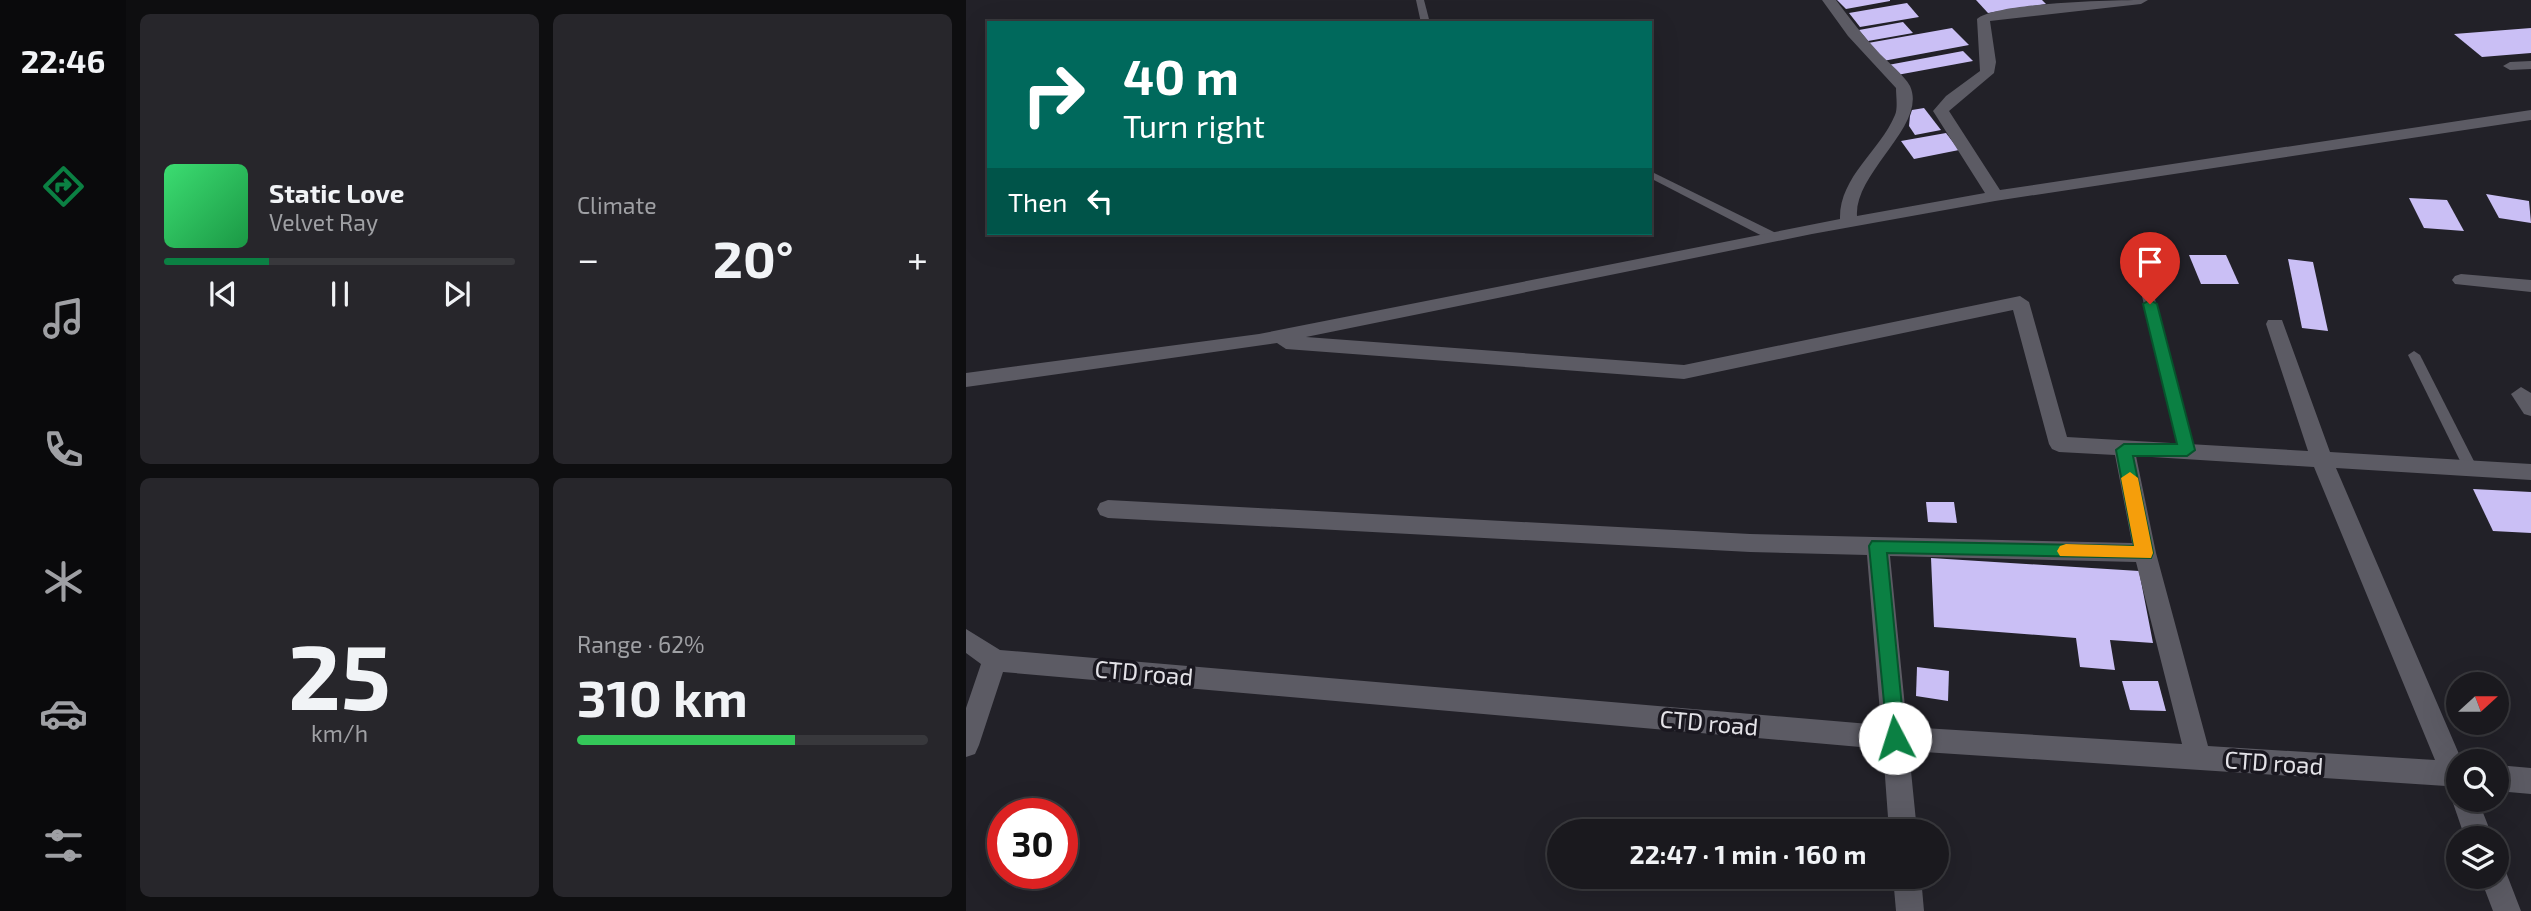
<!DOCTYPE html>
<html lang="en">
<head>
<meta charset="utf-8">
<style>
  :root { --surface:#1a191e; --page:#27262b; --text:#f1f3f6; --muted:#9fa0a4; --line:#38383c; --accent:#0b8043 }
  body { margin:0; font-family:"Exo 2",sans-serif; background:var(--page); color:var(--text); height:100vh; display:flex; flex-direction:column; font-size:26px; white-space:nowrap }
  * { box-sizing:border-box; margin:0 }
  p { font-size:23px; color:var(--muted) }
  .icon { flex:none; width:38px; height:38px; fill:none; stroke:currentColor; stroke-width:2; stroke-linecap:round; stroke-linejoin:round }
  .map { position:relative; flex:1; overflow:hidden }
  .sheet { display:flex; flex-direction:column; gap:14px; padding:14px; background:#0e0e10; width:840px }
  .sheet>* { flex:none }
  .top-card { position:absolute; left:21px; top:21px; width:665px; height:214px; border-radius:0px; box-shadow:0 7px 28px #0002,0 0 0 2px var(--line); background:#00695c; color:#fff; overflow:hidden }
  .needle { width:46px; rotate:69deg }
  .tools { position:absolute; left:1480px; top:672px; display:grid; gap:14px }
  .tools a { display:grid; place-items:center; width:63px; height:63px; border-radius:50%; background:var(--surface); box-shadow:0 7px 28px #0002,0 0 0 2px var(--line); font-size:35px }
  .speed { position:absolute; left:21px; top:798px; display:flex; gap:14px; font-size:35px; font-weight:700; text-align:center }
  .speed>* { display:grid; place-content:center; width:91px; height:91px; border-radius:50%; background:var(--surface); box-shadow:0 7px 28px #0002,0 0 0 2px var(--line); line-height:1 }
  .speed .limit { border:10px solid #d22; background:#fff; color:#111 }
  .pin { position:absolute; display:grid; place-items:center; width:60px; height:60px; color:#fff; margin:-72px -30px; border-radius:50% 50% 50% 0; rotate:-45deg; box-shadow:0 0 7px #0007 }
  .pin .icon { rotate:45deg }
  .me { position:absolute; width:77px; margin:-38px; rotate:355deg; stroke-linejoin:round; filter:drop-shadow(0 0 5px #0008) }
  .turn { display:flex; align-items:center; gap:24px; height:147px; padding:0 21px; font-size:32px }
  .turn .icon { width:91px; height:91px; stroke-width:2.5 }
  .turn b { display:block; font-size:49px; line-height:60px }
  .then { display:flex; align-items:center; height:66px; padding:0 21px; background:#0003; gap:14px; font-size:26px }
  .big { font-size:52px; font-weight:700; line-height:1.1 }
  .sheet .widget { flex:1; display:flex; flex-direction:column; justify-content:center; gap:10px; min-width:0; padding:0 24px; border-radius:10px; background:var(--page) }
  .sheet .dial { align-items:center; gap:0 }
  .dial b { font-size:91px; line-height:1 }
  .song { display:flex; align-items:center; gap:21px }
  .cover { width:84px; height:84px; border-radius:10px; background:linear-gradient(135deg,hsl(140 70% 55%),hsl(140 70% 35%)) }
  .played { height:7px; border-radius:4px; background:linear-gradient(90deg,var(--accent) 30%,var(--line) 30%) }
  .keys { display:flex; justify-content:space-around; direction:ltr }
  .heat { display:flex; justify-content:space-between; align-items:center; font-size:38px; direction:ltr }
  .charge { height:10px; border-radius:5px; background:linear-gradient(90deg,#34c759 62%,var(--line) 0) }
  .sheet .tiles { flex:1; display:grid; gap:14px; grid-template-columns:repeat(2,1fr) }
  .trip { position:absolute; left:581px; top:819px; width:402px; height:70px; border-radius:35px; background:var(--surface); box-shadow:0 7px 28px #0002,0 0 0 2px var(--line); font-weight:700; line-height:70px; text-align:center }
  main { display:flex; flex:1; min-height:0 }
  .tabs { display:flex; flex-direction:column; width:126px; justify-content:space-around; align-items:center; background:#0a0a0c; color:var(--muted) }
  .tabs .icon { width:49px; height:49px }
  .tabs .active { color:var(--accent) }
  .tabs b { font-size:32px; color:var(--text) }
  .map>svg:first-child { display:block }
  .building { fill:#cabff5 }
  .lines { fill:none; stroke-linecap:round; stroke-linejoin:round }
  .lane { fill:#5c5b64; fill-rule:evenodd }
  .street { fill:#5c5b64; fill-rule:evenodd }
  .route { fill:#0b8043; stroke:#07532c; stroke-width:2 }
  .slow { fill:#f59e0b }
  .labels { text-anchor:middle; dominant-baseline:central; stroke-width:7; stroke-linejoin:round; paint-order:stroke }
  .near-street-label { font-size:24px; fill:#e3e2e7; stroke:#19171f }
</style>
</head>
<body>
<main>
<nav class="tabs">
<b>22:46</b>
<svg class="icon active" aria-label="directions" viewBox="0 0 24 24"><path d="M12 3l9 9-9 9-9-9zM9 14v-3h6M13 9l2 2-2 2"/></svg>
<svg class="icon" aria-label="music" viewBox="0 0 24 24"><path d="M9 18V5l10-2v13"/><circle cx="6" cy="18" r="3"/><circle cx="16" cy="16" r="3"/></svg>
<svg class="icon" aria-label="phone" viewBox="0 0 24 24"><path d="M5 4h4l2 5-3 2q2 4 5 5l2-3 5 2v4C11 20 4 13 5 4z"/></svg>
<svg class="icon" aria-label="climate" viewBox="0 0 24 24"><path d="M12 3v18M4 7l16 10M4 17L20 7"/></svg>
<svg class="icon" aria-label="car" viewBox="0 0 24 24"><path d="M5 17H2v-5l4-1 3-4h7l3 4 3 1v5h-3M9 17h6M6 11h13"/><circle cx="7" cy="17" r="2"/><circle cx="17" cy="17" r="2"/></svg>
<svg class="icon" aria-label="filters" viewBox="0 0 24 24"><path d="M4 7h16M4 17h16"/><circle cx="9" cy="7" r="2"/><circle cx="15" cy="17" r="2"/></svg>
</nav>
<section class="sheet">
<div class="tiles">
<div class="widget">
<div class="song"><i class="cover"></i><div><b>Static Love</b><p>Velvet Ray</p></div></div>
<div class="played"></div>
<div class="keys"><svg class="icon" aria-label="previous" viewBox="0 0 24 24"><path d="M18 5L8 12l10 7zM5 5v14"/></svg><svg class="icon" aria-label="pause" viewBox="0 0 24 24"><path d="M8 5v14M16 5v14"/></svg><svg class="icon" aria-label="next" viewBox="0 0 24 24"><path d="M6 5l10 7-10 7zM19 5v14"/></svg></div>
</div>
<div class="widget"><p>Climate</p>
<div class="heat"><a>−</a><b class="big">20°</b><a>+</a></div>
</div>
<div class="widget dial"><b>25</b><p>km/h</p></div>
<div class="widget"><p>Range · 62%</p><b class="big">310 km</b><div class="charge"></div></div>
</div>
</section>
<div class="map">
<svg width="1565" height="911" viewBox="0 0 1565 911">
  <rect width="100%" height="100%" fill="#222128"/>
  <!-- building -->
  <g class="building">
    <polygon points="871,0 924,0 924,1 880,9"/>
    <polygon points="1010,0 1076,0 1080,4 1022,13"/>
    <polygon points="941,3 953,17 894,27 883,13"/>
    <polygon points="937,22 947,33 902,41 893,30"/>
    <polygon points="986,28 1003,45 917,61 902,43"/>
    <polygon points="1565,28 1565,53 1516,57 1488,34"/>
    <polygon points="997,51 1007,61 931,75 922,65"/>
    <polygon points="958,108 975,130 949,135 943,126 944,116 946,110"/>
    <polygon points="980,133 993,150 948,159 935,141"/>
    <polygon points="1520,194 1563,201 1565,223 1533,218"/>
    <polygon points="1443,198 1481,200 1498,231 1458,228"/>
    <polygon points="1223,255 1260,255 1273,284 1235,284"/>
    <polygon points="1322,259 1347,262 1362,331 1336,328"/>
    <polygon points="1507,489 1565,492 1565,533 1527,531"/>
    <polygon points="960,502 988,502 991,523 962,522"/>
    <polygon points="965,558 1173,571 1187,643 1144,640 1149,670 1114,667 1110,638 968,627"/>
    <polygon points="951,667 983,671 982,701 950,696"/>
    <polygon points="1156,681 1192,681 1200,711 1164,710"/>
  </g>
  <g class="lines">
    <!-- lane -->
    <g class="lane">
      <polygon points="450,0 458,0 464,23 455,23"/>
      <polygon points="684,171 812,234 814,237 808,241 804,240 684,178"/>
      <polygon points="1178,276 1184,280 1228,450 1221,455 1214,450 1172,280"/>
      <polygon points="1448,351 1454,355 1513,471 1511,475 1501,475 1499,471 1442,355"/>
    </g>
    <!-- street -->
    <g class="street">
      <path d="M856 0H870C884 19 898 37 914 54 923 63 938 75 944 86 962 125 888 172 891 216L1019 193 967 111 980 96 1014 71 1011 19C1031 2 1151 0 1182 0L1175 4 1024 21 1030 62 1028 73 983 111 1034 190 1565 110V120L1029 201 846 234 340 337 718 365 1054 296 1063 302 1101 437 1342 451 1300 324 1302 320H1316L1364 452 1565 464V480L1370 468 1496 761H1493V800H1512L1527 838H1499L1486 800 1488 794 1480 786 943 751 951 831H923L917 749 37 672 13 745 9 754 0 757V708L15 664 0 653V629L34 650 915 725 901 555 784 552 142 518 134 515 131 509 134 503 142 500 784 534 1166 543 1149 455 1093 452 1086 449 1083 444 1047 310 718 379 320 349 311 343 0 387V373L293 334 874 219C873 177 914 151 929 115 932 108 930 96 930 88L882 36ZM1170 456 1348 467 1469 760 1242 746 1190 553ZM924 556 1170 562 1216 744 941 727Z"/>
      <polygon points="1565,61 1565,69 1544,70 1537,66 1544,62"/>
      <polygon points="1495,274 1565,280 1565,292 1489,284 1486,280 1489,276"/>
      <polygon points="1555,387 1565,393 1565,416 1558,414 1545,394"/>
      <polygon points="1531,765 1565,768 1565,794 1531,791"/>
      <polygon points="1531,864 1538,867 1555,911 1527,911 1514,877 1531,877"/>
      <polygon points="927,877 955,877 958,911 930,911"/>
    </g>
  </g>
  <!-- route -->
  <polygon class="route" points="1184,300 1191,304 1229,450 1221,456 1167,456 1187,553 1185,558 921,553 939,738 936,744 929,747 922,744 903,546 906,541 1168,546 1150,450 1158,444 1211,444 1177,304"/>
  <!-- slow -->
  <polygon class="slow" points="1164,472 1172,478 1187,553 1185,558 1094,556 1091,551 1094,546 1100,544 1168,546 1155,478"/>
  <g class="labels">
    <!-- near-street labels -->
    <g class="near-street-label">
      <text transform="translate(178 672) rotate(5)">CTD road</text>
      <text transform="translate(743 722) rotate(5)">CTD road</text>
      <text transform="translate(1308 762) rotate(4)">CTD road</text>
    </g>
  </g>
</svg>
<div class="tools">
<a><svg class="needle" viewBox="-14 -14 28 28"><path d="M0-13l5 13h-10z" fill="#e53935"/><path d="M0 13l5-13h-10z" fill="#9fa0a4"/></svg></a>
<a><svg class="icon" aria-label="search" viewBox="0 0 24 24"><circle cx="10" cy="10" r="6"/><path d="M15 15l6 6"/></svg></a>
<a><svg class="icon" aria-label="layers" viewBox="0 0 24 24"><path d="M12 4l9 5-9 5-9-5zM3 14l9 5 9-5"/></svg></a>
</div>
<div class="speed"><div class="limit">30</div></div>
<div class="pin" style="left:1184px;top:304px;background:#d93025"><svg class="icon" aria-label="arrive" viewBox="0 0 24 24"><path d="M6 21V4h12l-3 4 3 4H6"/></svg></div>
<svg class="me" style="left:929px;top:738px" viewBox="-20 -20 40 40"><circle r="19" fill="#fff"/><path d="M0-13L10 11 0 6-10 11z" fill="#0b8043"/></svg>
<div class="trip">22:47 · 1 min · 160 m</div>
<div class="top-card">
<div class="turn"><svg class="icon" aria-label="right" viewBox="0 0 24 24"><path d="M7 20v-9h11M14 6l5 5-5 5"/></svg><div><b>40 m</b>Turn right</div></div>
<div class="then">Then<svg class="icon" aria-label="left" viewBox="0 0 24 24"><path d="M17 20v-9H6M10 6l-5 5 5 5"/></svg></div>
</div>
</div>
</main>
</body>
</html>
